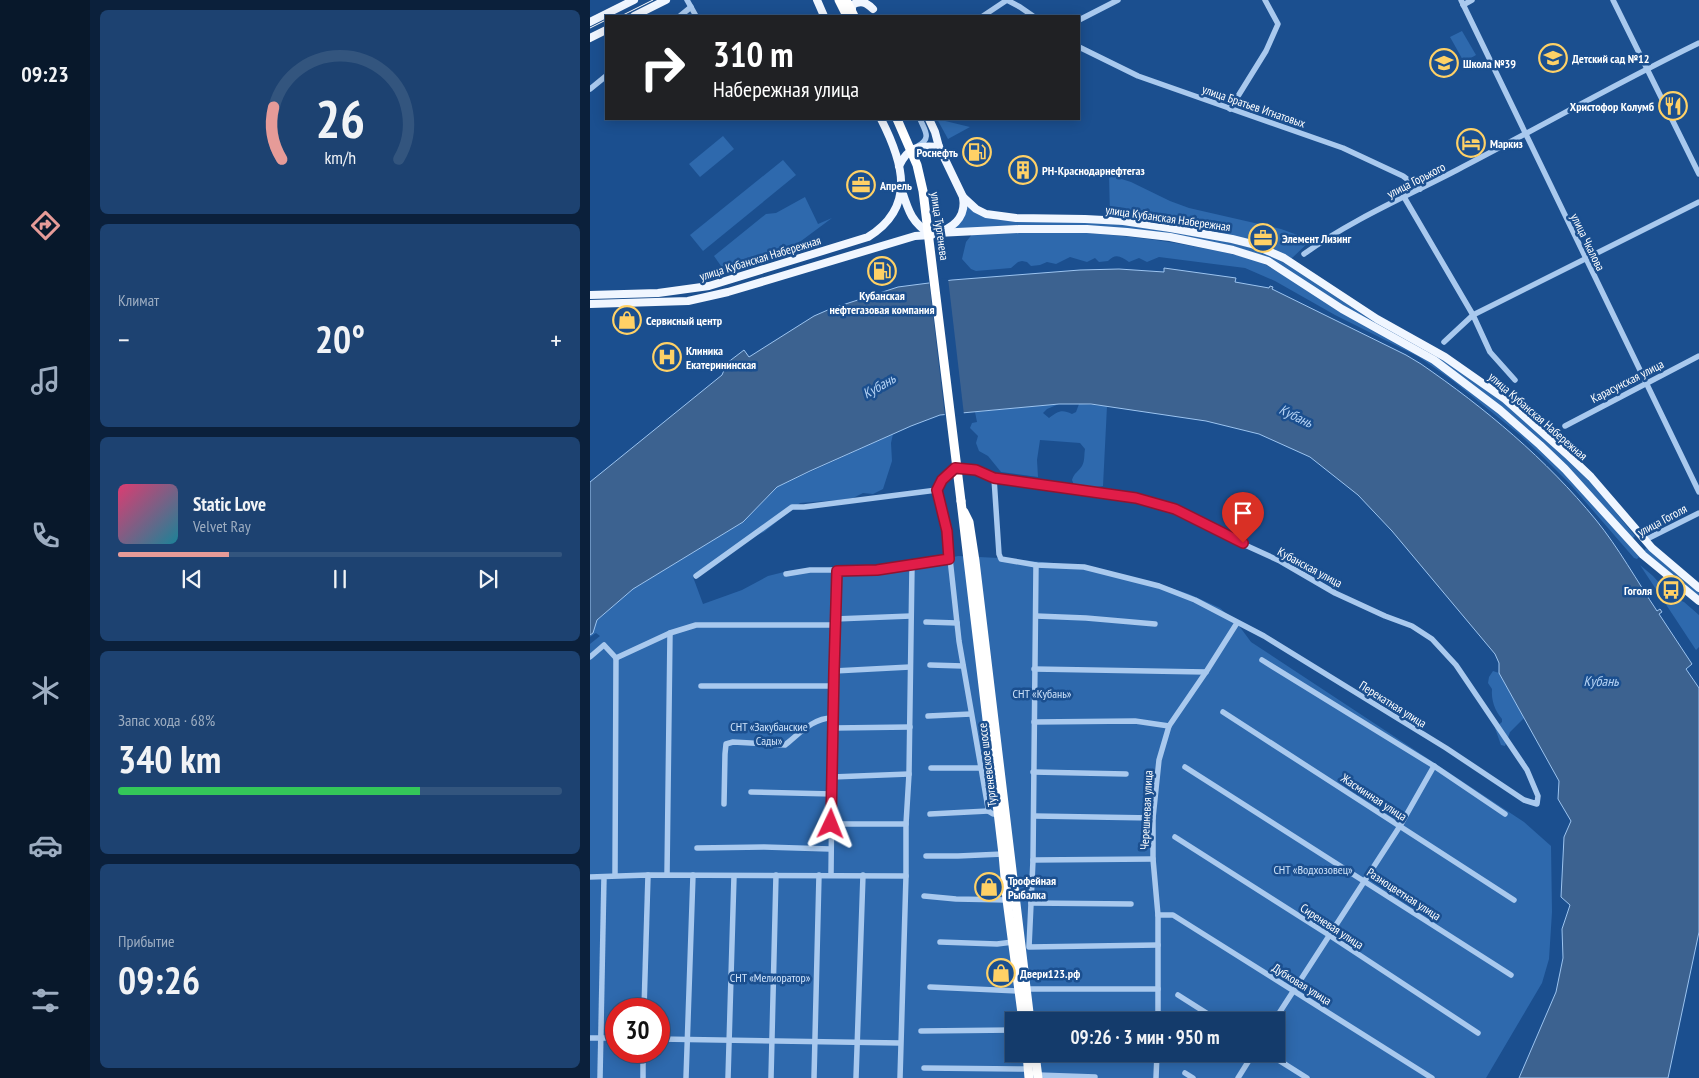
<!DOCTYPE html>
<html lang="ru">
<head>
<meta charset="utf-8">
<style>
  :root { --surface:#143b6b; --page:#1d4271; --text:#f1f3f6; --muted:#9dadc1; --line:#33557e; --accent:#e69b98 }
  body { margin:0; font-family:"PT Sans Narrow",sans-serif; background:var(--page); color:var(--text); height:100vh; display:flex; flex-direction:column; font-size:19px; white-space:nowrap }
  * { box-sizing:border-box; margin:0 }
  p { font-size:16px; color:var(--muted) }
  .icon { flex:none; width:28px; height:28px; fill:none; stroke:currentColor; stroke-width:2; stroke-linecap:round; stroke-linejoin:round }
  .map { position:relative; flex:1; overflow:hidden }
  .details { display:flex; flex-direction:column; gap:10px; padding:10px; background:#0b203b; width:500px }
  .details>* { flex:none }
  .hud { position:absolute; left:15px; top:15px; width:475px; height:105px; border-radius:0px; box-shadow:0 2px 12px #0003,0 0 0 1px var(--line); background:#202124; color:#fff; overflow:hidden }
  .speed { position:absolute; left:15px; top:998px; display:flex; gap:10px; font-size:25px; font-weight:700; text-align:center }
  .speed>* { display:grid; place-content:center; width:65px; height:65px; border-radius:50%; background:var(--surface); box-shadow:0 2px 12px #0003,0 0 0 1px var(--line); line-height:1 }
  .speed .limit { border:8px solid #d22; background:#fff; color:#111 }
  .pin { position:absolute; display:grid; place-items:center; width:42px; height:42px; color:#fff; margin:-51px -21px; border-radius:50% 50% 50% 0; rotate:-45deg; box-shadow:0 0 5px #0007 }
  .pin .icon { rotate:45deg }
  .me { position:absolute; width:55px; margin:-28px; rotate:2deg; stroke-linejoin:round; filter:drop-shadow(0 0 4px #0008) }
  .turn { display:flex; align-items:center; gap:18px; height:105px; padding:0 25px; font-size:22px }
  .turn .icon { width:65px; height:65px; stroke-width:2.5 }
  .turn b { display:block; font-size:35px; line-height:42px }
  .big { font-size:38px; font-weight:600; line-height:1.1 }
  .details .card { flex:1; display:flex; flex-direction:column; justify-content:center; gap:8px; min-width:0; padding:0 18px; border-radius:8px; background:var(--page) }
  .details .dial { align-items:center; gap:0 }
  .dial svg { height:130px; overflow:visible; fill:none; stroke:var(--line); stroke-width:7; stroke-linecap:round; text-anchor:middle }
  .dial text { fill:var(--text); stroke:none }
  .song { display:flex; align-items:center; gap:15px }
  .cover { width:60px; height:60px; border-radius:8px; background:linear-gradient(135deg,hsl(340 70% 55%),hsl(190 70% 35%)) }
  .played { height:5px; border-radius:2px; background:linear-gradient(90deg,var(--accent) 25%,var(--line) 25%) }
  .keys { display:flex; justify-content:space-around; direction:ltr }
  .heat { display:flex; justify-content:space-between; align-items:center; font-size:28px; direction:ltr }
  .charge { height:8px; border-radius:4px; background:linear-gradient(90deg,#34c759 68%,var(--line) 0) }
  .trip { position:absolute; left:415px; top:1012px; width:280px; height:50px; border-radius:0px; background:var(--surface); box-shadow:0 2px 12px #0003,0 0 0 1px var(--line); font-weight:600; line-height:50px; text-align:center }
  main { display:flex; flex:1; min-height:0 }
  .menu { display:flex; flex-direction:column; width:90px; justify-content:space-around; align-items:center; background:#08182b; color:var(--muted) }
  .menu .icon { width:35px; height:35px }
  .menu .selected { color:var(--accent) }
  .menu b { font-size:22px; color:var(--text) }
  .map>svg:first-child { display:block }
  .green { fill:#2e69ad; fill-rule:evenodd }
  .water { fill:#3c6290; stroke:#9cc4f0 }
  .pier { fill:#1b4f8f }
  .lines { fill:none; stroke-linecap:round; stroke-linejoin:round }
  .minor { stroke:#a9c9ee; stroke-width:5.5 }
  .major { stroke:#f0f6ff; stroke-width:8 }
  .highway { stroke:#fff; stroke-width:9 }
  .tram { stroke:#fff; stroke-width:1 }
  .highway-bridge { stroke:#fff; stroke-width:9 }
  .route-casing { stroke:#92132f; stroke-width:12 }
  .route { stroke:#e11d48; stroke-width:9 }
  .labels { text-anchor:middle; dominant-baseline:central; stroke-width:5; stroke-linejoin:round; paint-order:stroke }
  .poi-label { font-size:12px; font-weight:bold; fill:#fff; stroke:#1b4f8f; text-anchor:start }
  .street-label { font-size:12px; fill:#fff; stroke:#1b4f8f }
  .park-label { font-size:12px; fill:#cfe3fa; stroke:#1b4f8f }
  .water-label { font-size:14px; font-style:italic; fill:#b5d3f5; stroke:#1b4f8f }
</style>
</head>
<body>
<main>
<nav class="menu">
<b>09:23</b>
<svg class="icon selected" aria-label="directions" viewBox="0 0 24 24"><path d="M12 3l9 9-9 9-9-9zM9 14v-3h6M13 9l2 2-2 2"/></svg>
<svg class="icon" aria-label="music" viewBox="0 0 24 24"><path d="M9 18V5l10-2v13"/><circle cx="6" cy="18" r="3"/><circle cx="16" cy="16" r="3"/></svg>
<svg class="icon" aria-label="phone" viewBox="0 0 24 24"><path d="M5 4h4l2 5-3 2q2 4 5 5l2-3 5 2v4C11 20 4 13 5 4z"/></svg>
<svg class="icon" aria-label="climate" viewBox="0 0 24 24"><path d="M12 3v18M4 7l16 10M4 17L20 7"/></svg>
<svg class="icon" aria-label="car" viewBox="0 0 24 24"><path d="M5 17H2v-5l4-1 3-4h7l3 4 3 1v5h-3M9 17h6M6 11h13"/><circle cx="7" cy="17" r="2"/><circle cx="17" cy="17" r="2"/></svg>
<svg class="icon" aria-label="filters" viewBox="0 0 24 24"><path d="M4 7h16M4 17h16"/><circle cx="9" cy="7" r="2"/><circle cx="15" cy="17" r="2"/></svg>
</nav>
<section class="details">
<div class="card dial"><svg viewBox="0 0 100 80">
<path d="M14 69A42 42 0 1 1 86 69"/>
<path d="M14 69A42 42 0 0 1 9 37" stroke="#e69b98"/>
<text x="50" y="56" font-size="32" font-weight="700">26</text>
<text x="50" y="72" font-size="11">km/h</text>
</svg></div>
<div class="card"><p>Климат</p>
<div class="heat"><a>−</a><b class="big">20°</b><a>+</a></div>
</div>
<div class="card">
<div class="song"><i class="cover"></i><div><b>Static Love</b><p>Velvet Ray</p></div></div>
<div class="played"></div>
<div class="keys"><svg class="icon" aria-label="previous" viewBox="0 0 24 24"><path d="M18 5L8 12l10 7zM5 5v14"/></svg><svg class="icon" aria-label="pause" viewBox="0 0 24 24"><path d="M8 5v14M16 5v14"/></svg><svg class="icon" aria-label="next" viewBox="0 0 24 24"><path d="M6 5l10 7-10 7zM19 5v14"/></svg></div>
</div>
<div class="card"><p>Запас хода · 68%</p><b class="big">340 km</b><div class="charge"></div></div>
<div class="card"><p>Прибытие</p><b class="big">09:26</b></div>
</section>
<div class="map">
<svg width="1109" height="1078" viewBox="0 0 1109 1078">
  <rect width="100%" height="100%" fill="#1b4f8f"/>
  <!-- green -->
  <g class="green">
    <polygon points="872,31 886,55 874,62 860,37"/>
    <polygon points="347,119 380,127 358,139"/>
    <polygon points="133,136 144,149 110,177 99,164"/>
    <polygon points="193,160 206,175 113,251 100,235"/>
    <polygon points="519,175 541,182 580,201 599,208 691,229 721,240 701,259 666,241 564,220 520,215"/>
    <polygon points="215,197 228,224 242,218 207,244 198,248 125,271 131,266 124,256 176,214 186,213"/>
    <polygon points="378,204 396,217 408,220 503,222 542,226 619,238 671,250 701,267 775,316 848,356 897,390 925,411 998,478 1045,536 1042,539 1011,504 888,390 674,256 645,247 474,226 363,229 376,211"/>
    <path d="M475 232C539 234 601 244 664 259L676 265 840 361 874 386 933 433 989 487 1049 557 1047 559 1044 558 980 484 953 457 930 435 862 380 829 357 745 315 685 281 655 268 569 257 557 262 549 258 539 262C531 256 525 253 518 261L509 262 505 258 497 262 480 257 466 264 457 262 450 265 441 266 437 262 432 261 428 262 421 268 386 271 381 269 372 259 376 242 383 233Z"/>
    <path d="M469 404 457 409 453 413 459 418C468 411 472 409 482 414L486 412 489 404 517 406 513 486 501 488 484 485 482 480C484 473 488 472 492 466 495 461 494 454 495 449L490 443 450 440 447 460 448 477 411 472 398 456 389 451 386 443 388 436 380 428 382 423 387 422 385 412Z"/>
    <path d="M303 434 301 443 302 461 293 489 283 494 273 493 263 498 248 500 210 503 174 532 160 538 104 574 103 577 113 604 152 590 178 576 194 572 220 569H287L322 566 368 556 409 558 493 566 572 585 599 594 630 608 647 623 661 642 934 822 961 846 962 912 959 959 952 983 896 1078H0V644L10 636 6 633 0 637V635L3 632 7 620 43 589 153 522 187 487ZM26 1009H69V1051H26ZM424 1021H686V1054H424Z"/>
    <polygon points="1056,548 1109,592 1109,598 1054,551"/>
    <polygon points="1050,565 1063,576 1082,597 1094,602 1109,615 1109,647 1106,650"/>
    <path d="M903 671 909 673 934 718 920 732 915 746 911 745 905 728 912 722V719C905 711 901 700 902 689L898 683 899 677Z"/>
  </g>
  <!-- water -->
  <path class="water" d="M574 268 646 278 645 282 679 288 680 286 683 287 682 289 816 355 831 364C895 408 956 459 1006 520 1028 547 1047 581 1067 611L1070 609 1072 612 1069 614 1102 664 1096 669 1109 688V932L1078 1078H929L966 992 973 958 972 929 980 905 971 897 974 837 981 821 968 799 969 781 909 673V663L905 654 802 531 768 495 720 457 669 434 616 421 501 404H469L350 415 321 426 220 471 187 487 153 522 43 589 7 620 3 633 0 635V482L132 375 137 363 154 350 159 357 224 316 240 309 308 287 362 280 490 270 529 269 574 272Z"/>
  <!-- pier -->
  <polygon class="pier" points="358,278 374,415 355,417 339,281"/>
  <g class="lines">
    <!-- minor -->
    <g class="minor">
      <polyline points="97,0 106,16"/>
      <polyline points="417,0 430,7 443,16"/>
      <polyline points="871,0 1109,492"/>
      <polyline points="1023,0 1109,174"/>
      <polyline points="873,5 882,0"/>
      <polyline points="90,16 101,7"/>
      <polyline points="393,16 417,0"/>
      <polyline points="489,20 528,0"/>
      <polyline points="489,47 548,76 753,148 813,176 830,189"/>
      <polyline points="0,89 16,76"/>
      <polyline points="640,109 676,51 688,24 675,0"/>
      <path d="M328 146C342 138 335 131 330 119"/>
      <polyline points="814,197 883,315 900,352 925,380"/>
      <path d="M714 254C761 220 817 196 867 170 948 128 1027 83 1109 43"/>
      <polyline points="854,342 883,315 1109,202"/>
      <polyline points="975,426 1109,356"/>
      <polyline points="347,490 352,480 365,468 385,470 404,478 546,498 585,509 633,535 690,561 745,593 795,616 822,626 842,639 866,665 937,770 948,796 947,804 934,800 856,748 674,636 605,600 569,586 494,567 446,565 411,559 409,554 404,478"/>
      <polyline points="347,490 357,531 369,641 398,808 398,811 403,814 408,814"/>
      <polyline points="1055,540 1109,513"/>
      <polyline points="446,565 443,860 439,947 568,945"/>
      <polyline points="196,574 220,570 287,570 359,559"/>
      <polyline points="106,576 202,507 214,507 347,490"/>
      <polyline points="446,616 496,618 565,624"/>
      <polyline points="245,619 321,616"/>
      <polyline points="336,622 367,623"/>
      <polyline points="0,657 14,645 26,658"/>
      <polyline points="26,658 80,633 106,625 245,625"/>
      <polyline points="672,660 844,766 915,814"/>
      <polyline points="340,665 373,666"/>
      <polyline points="444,669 616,672"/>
      <polyline points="244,671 320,667"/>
      <polyline points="111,686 243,686"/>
      <polyline points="633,712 924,900"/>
      <polyline points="338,716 381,714"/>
      <polyline points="444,722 545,721 579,726"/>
      <polyline points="244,728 320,727"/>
      <polyline points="595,767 921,975"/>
      <polyline points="341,768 391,768"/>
      <polyline points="443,772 536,774"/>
      <polyline points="242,777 319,774"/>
      <polyline points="161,792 242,794"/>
      <path d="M134 804 135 754 136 744 143 742 195 745C209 734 224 717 243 718"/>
      <polyline points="340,814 398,811"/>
      <polyline points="444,816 563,818"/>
      <polyline points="241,824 316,824"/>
      <polyline points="585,837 739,935 888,1033"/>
      <polyline points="107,848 174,847 240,849"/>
      <polyline points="336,856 368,856 413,854"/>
      <polyline points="443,860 563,859"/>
      <polyline points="25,875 26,658"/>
      <polyline points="77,875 80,633"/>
      <polyline points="241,875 243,686 247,571"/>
      <polyline points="0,877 58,875 316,876"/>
      <polyline points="334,896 366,899 417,900"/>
      <polyline points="441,903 541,904"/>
      <polyline points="568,915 583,915 842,1078"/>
      <polyline points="350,942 407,944 423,942"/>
      <polyline points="340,987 430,991"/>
      <polyline points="437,989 568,989"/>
      <polyline points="588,995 629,1021"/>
      <polyline points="54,1009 58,875"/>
      <polyline points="568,1021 568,915 563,859 563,818 569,760 579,726 616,672 647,623"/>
      <polyline points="684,1021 810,826 844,766"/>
      <polyline points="331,1031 424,1030"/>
      <polyline points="0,1038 26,1038"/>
      <polyline points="69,1039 310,1043"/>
      <polyline points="679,1054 717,1078"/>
      <polyline points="334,1068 439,1069"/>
      <polyline points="595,1073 603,1078"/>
      <polyline points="448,1075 505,1077"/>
      <polyline points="10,1078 14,877"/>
      <polyline points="53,1078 53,1051"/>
      <polyline points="96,1078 103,875"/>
      <polyline points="138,1078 144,876"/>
      <polyline points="181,1078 186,875"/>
      <polyline points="224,1078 229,875"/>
      <polyline points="266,1078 273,875"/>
      <polyline points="310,1078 316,876 316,824 319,774 322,566"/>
      <polyline points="566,1078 567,1054"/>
      <polyline points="648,1078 663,1054"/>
    </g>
    <!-- major -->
    <g class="major">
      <polyline points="227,0 234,16"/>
      <path d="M262 12V5C271 0 276 2 283 9"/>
      <polyline points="44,16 76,0"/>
      <polyline points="0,22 44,0"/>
      <polyline points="0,38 16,30"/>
      <polyline points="339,119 345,132 349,147 373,197 386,209 396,214 426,218 495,219 533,221 580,228 642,239 662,244 694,258 787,319 855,357 915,399 979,456 1001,477 1062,548 1109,588"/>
      <path d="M309 166C318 147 329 145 349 147"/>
      <path d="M312 191C319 213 322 222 341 235"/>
      <path d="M352 231C367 225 376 214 373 197"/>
      <path d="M0 295 68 293 119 286 278 237C327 207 313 162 291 119"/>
      <polyline points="0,304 98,301 138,292 325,236 341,235 347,233 429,229 497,229 537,232 580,237 643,250 678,261 752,309 844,360 910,410 950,445 975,469 1053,555 1109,601"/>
    </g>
    <!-- highway -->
    <g class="highway">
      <polyline points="249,0 257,16"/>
      <polyline points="256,0 264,16"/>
      <polyline points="371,501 413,854 417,900 433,1021"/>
      <polyline points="374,512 379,522 385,561 440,1021"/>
      <polyline points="437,1054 439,1078"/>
      <polyline points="445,1054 448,1078"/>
    </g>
    <!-- tram -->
    <g class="tram">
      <polyline points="31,16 63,0"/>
      <polyline points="0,28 16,20"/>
    </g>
    <!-- highway-bridge -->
    <polyline class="highway-bridge" points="307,119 327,165 333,191 371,501"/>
  </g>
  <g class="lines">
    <defs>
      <polyline id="route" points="241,824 244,671 247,571 287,570 359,559 357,531 347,490 352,480 365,468 386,470 404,478 546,498 585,509 653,543"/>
    </defs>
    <!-- route casing -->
    <use href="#route" class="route-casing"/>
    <!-- route -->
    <use href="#route" class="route"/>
  </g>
  <!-- icons -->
  <defs>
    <symbol id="school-ring" viewBox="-11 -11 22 22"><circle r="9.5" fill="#1b4f8f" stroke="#ffd166" stroke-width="1.5"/><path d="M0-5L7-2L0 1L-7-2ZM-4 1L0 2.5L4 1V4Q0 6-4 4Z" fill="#ffd166"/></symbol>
    <symbol id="restaurant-ring" viewBox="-11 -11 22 22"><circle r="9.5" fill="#1b4f8f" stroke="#ffd166" stroke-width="1.5"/><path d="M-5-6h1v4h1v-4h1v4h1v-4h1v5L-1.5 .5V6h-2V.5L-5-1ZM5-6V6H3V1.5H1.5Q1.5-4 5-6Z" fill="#ffd166"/></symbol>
    <symbol id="hotel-ring" viewBox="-11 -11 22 22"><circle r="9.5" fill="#1b4f8f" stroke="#ffd166" stroke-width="1.5"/><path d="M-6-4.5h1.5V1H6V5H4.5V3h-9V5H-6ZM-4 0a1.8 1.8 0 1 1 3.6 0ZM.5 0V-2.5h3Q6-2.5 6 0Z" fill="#ffd166"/></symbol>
    <symbol id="fuel-ring" viewBox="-11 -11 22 22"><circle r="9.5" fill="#1b4f8f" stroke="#ffd166" stroke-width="1.5"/><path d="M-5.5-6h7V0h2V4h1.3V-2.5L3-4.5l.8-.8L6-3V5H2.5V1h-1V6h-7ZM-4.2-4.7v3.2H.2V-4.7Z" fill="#ffd166"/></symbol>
    <symbol id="building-ring" viewBox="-11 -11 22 22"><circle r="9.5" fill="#1b4f8f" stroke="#ffd166" stroke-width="1.5"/><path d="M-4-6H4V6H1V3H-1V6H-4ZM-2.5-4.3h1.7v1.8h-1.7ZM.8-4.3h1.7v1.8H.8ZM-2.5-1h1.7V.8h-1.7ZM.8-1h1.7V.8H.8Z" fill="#ffd166"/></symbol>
    <symbol id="office-ring" viewBox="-11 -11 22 22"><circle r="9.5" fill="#1b4f8f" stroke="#ffd166" stroke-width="1.5"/><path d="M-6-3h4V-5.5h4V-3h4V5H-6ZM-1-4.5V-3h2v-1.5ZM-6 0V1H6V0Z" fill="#ffd166"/></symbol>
    <symbol id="shop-ring" viewBox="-11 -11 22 22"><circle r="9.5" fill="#1b4f8f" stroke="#ffd166" stroke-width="1.5"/><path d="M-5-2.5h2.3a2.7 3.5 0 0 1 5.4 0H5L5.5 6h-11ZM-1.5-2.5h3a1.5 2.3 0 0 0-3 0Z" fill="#ffd166"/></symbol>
    <symbol id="hospital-ring" viewBox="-11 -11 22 22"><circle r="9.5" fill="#1b4f8f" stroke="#ffd166" stroke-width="1.5"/><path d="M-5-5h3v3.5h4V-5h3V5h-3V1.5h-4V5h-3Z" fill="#ffd166"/></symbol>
    <symbol id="bus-ring" viewBox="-11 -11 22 22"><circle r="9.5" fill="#1b4f8f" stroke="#ffd166" stroke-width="1.5"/><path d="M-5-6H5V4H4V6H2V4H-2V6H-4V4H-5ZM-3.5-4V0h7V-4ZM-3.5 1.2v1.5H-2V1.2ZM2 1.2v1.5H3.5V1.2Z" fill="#ffd166"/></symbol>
  </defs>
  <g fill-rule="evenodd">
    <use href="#school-ring" x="947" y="42" width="32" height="32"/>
    <use href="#school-ring" x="838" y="47" width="32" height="32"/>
    <use href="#restaurant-ring" x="1067" y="90" width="32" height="32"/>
    <use href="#hotel-ring" x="865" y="127" width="32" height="32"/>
    <use href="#fuel-ring" x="371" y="136" width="32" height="32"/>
    <use href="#building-ring" x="417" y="154" width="32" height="32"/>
    <use href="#office-ring" x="255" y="169" width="32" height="32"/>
    <use href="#office-ring" x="657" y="222" width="32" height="32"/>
    <use href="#fuel-ring" x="276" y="255" width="32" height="32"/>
    <use href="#shop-ring" x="21" y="304" width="32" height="32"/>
    <use href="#hospital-ring" x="61" y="341" width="32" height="32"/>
    <use href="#bus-ring" x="1065" y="574" width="32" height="32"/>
    <use href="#shop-ring" x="383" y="871" width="32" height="32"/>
    <use href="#shop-ring" x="395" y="957" width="32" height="32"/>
  </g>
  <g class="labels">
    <!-- poi labels -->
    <g class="poi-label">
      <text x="982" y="58">Детский сад №12</text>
      <text x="873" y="63">Школа №39</text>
      <text x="1064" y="106" text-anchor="end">Христофор Колумб</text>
      <text x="900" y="143">Маркиз</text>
      <text x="368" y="152" text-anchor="end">Роснефть</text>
      <text x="452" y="170">РН-Краснодарнефтегаз</text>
      <text x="290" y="185">Апрель</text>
      <text x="692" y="238">Элемент Лизинг</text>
      <text x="292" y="295" text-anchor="middle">Кубанская<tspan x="292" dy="14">нефтегазовая компания</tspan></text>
      <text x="56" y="320">Сервисный центр</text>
      <text x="96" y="350">Клиника<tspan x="96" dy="14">Екатерининская</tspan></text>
      <text x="1062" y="590" text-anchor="end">Гоголя</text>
      <text x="418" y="880">Трофейная<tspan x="418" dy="14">Рыбалка</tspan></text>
      <text x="430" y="973">Двери123.рф</text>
    </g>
    <!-- street labels -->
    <g class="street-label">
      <text transform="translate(664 106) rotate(19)">улица Братьев Игнатовых</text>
      <text transform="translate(826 180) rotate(-27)">улица Горького</text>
      <text transform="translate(578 218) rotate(8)">улица Кубанская Набережная</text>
      <text transform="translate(350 226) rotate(82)">улица Тургенева</text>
      <text transform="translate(998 242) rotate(64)">улица Чкалова</text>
      <text transform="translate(170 258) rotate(-17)">улица Кубанская Набережная</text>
      <text transform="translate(1037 381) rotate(-27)">Карасунская улица</text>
      <text transform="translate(948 416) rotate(41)">улица Кубанская Набережная</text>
      <text transform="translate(1072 520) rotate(-28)">улица Гоголя</text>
      <text transform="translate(720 567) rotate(28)">Кубанская улица</text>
      <text transform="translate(803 704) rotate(32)">Перекатная улица</text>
      <text transform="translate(397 765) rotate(-97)">Тургеневское шоссе</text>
      <text transform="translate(784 797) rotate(33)">Жасминная улица</text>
      <text transform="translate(556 810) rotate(-87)">Черешневая улица</text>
      <text transform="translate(814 894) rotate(33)">Разноцветная улица</text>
      <text transform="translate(742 926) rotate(33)">Сиреневая улица</text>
      <text transform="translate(712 984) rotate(32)">Дубковая улица</text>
    </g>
    <!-- park labels -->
    <g class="park-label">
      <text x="452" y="693">СНТ «Кубань»</text>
      <text x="179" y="726">СНТ «Закубанские<tspan x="179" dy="14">Сады»</tspan></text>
      <text x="723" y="869">СНТ «Водхозовец»</text>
      <text x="180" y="977">СНТ «Мелиоратор»</text>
    </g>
    <!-- water labels -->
    <g class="water-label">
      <text transform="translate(289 386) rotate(-30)">Кубань</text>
      <text transform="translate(706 416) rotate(26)">Кубань</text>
      <text x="1011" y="681">Кубань</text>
    </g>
  </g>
</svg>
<div class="speed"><div class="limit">30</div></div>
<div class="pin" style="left:653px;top:543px;background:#d93025"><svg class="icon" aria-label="arrive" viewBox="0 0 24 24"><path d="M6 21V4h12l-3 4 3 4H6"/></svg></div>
<svg class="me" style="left:241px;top:824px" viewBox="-20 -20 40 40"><path d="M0-17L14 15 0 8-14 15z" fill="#e11d48" stroke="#fff" stroke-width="4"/></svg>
<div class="trip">09:26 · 3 мин · 950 m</div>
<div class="hud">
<div class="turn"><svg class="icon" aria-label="right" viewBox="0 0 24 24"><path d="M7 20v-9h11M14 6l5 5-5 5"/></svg><div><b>310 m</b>Набережная улица</div></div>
</div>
</div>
</main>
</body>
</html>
